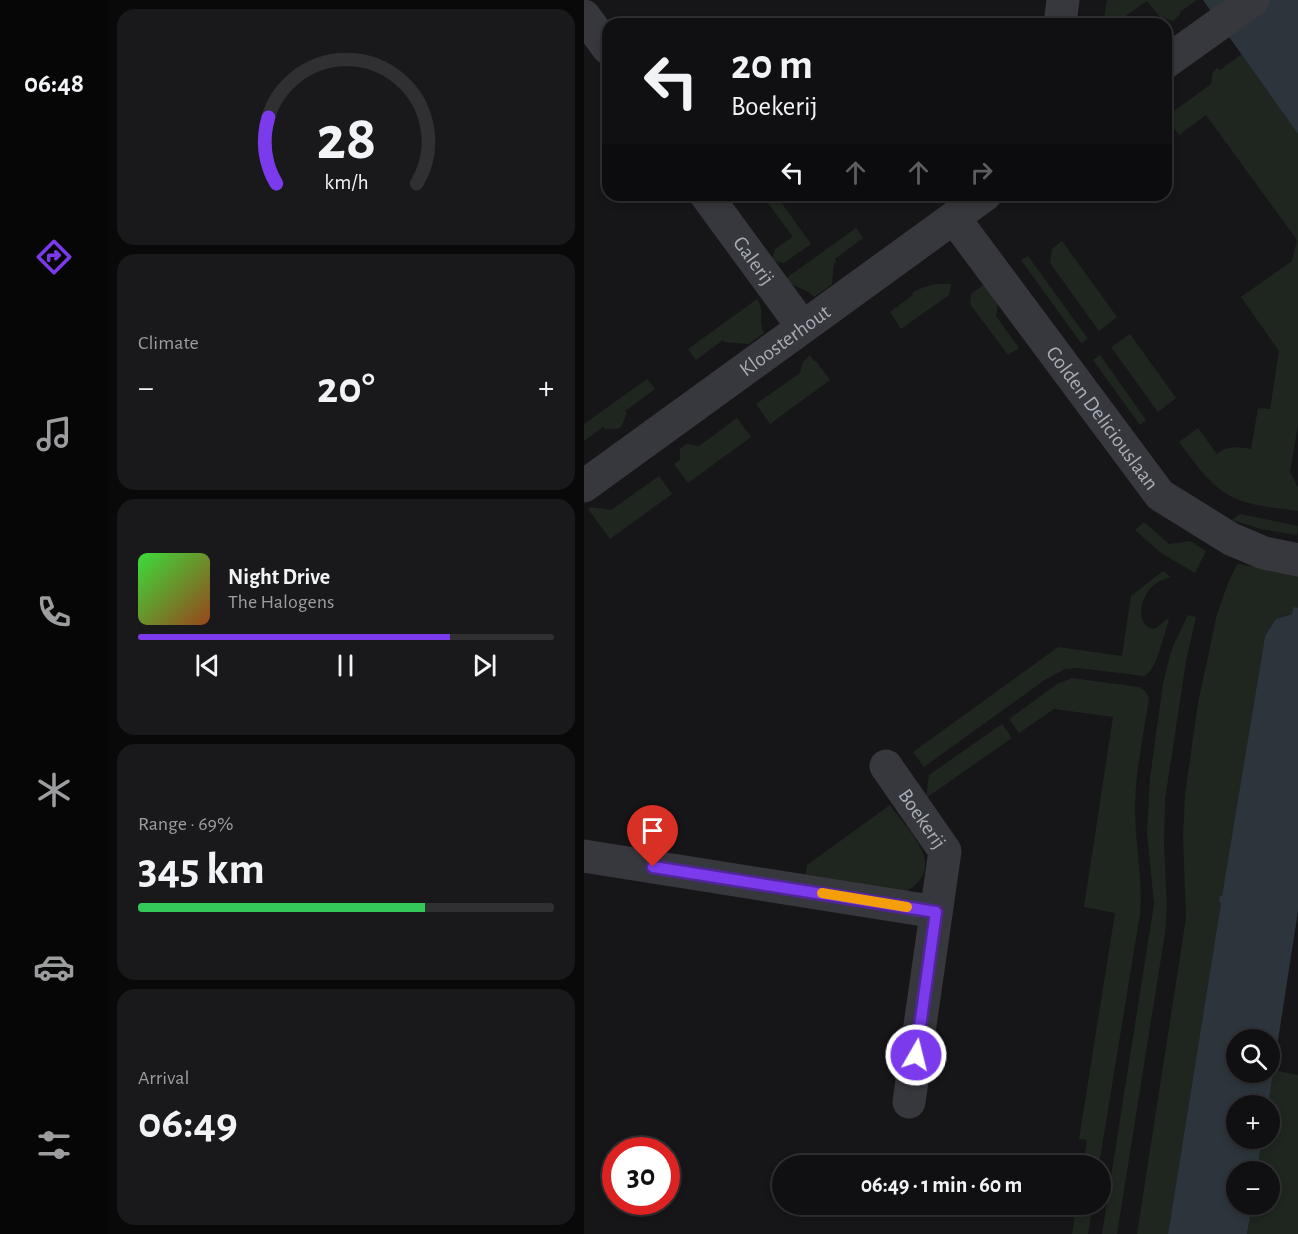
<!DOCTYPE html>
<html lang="en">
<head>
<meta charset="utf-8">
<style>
  :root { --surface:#101012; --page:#19191b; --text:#f1f3f6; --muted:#9c9d9f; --line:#303032; --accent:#7c3aed }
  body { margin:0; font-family:"Alegreya Sans",sans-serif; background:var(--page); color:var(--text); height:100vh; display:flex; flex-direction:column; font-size:22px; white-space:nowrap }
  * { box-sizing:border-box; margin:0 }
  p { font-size:20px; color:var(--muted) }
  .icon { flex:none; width:33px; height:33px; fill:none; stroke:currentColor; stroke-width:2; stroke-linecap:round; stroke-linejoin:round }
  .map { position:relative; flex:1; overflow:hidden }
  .panel { display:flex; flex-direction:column; gap:9px; padding:9px; background:#09090a; width:476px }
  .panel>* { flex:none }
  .hud { position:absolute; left:18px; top:18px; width:570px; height:183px; border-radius:18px; box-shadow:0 3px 9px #0003,0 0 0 2px var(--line); background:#101012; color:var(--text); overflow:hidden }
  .buttons { position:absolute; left:642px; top:1029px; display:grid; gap:12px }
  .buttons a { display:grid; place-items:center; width:54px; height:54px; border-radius:50%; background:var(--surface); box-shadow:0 3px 9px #0003,0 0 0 2px var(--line); font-size:30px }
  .speed { position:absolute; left:18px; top:1137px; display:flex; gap:12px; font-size:30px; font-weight:700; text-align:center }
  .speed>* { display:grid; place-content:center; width:78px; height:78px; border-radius:50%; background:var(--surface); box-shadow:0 3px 9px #0003,0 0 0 2px var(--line); line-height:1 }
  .speed .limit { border:9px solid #d22; background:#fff; color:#111 }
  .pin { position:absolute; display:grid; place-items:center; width:51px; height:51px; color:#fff; margin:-62px -26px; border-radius:50% 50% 50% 0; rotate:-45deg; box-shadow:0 0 6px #0007 }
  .pin .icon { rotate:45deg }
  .me { position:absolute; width:66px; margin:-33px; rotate:8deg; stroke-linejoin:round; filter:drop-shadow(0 0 4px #0008) }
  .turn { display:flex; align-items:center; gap:21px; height:126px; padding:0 30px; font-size:27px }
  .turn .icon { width:78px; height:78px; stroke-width:2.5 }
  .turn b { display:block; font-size:42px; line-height:51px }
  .lanes { display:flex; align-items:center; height:57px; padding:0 30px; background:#0003; justify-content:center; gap:30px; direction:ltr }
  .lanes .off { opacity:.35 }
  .big { font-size:45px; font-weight:700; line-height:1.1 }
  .panel .card { flex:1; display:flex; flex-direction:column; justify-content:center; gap:9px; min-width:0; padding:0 21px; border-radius:18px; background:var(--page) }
  .panel .dial { align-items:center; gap:0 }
  .dial svg { height:156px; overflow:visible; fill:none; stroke:var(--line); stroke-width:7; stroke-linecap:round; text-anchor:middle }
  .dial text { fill:var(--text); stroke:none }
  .song { display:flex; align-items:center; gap:18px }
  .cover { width:72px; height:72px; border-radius:9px; background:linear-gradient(135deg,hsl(120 70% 55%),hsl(20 70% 35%)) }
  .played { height:6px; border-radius:3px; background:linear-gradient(90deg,var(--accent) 75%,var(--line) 75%) }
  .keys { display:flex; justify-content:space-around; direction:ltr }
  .heat { display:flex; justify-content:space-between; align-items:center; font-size:33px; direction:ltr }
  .charge { height:9px; border-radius:4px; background:linear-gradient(90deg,#34c759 69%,var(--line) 0) }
  .trip { position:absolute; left:188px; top:1155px; width:339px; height:60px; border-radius:30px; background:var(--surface); box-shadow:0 3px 9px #0003,0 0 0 2px var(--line); font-weight:700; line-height:60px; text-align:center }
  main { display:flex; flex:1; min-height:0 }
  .dock { display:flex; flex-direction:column; width:108px; justify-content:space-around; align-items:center; background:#060607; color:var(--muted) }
  .dock .icon { width:42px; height:42px }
  .dock .current { color:var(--accent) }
  .dock b { font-size:27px; color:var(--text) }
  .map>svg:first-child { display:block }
  .green { fill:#1e261f }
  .water { fill:#2c353c; fill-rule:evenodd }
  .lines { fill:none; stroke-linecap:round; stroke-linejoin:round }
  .minor { stroke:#37383d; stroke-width:33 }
  .route-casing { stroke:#51269a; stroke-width:15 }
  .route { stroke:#7c3aed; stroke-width:10 }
  .slow { stroke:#f59e0b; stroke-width:10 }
  .labels { text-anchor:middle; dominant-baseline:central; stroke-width:6; stroke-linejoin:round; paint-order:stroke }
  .street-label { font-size:21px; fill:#a8adb8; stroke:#111113 }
</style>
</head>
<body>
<main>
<nav class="dock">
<b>06:48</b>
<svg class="icon current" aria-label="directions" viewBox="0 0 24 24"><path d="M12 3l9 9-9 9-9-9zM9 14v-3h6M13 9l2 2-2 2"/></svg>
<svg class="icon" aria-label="music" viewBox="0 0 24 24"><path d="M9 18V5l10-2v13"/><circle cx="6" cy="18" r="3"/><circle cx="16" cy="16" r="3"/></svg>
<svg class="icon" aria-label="phone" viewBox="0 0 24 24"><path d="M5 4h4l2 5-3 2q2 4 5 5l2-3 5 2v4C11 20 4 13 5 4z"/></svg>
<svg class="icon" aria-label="climate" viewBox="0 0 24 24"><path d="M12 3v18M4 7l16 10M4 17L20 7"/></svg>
<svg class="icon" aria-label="car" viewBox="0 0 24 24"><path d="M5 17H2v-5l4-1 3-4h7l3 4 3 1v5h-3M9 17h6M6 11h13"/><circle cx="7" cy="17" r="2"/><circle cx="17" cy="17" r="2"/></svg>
<svg class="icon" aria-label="filters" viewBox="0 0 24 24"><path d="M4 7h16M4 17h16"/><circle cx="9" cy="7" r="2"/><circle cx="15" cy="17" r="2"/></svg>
</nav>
<section class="panel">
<div class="card dial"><svg viewBox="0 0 100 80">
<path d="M14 69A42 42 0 1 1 86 69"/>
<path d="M14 69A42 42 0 0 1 10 35" stroke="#7c3aed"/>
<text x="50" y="56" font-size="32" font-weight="700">28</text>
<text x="50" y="72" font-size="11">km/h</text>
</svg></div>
<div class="card"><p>Climate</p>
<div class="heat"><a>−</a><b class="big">20°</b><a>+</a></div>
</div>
<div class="card">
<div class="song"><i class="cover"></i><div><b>Night Drive</b><p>The Halogens</p></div></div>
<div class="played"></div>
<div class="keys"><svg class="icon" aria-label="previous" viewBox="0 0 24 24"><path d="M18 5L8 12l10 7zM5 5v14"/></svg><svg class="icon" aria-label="pause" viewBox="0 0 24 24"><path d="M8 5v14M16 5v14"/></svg><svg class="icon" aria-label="next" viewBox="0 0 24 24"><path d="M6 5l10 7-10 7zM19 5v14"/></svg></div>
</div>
<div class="card"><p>Range · 69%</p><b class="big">345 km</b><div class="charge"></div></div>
<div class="card"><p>Arrival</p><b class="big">06:49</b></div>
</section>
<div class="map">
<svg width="715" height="1234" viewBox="0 0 715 1234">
  <rect width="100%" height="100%" fill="#161618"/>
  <!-- green -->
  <g class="green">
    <polygon points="523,0 613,0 596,12 596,14 589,21 576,17 563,1 530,24 519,24"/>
    <path d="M658 54 714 134 715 419 706 472 714 487V511C695 508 673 507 655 500 628 490 612 464 595 442L614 428 633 454C644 445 654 447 667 449L674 408 686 409 695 351 657 297 708 261 713 240 622 115 595 135 582 117 627 84 629 72 633 68 636 70Z"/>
    <polygon points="178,195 192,195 227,244 200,263 188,261 191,249 209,237"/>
    <path d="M272 228 279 238 251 259 252 262 250 264 248 284 230 297C223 288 209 288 201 279Z"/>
    <polygon points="478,241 533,317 515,331 466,263 468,249"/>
    <polygon points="444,256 504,339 497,343 437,260"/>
    <polygon points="403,282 415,296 412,316 435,348 424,355 386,304 387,294"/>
    <path d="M367 284 365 295 317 329 306 312 329 295 328 293C340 286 352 283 367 284Z"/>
    <path d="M173 299C181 310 174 322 180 333L165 344 141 342 139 340 112 360 104 349Z"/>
    <polygon points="546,334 592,398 574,412 527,347"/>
    <polygon points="226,355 230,361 232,361 246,380 186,424 172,404 216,373 219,362"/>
    <polygon points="516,355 562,420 556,425 509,360"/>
    <path d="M63 379 71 389 41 411 43 413C35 431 41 428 21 429L19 427 0 441V424Z"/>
    <polygon points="153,418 167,437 104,483 90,464 96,460 96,449 102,444 115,446"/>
    <polygon points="75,476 88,494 26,539 4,509 7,507 27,510"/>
    <polygon points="656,514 714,526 713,535 677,529 648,520"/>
    <polygon points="560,522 585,544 606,541 622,551 611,573 577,553 551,530"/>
    <polygon points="653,564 714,574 714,608 709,607 708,614 699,616 681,636 638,897 635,902 637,903 584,1234 553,1234 602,918 599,837 601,795 614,703 633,614 644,583"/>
    <path d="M579 571 587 577C578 579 567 585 563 593 555 606 553 627 571 629L583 619 585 621C579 635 573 671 560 676L494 668 481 669 462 679 340 767 329 752 474 647 538 656 547 596Z"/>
    <polygon points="604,615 612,617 602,661 581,800 580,842 583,909 581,933 533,1234 518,1234 570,904 563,832 566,778 579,684 585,659 590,644"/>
    <path d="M488 678 555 687 561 691 565 698C560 735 551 771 551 808 551 844 559 879 556 914L515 1165H499L503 1140 495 1139 531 913 500 907 529 717 470 709 435 733 425 719 473 684Z"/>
    <polygon points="418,724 428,738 342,798 345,775"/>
    <path d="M306 805C325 832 366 868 321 892L221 879 223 865Z"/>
    <polygon points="689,1070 714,1075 714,1234 663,1234 668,1205 686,1204 686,1172 673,1171 678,1139 686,1138 686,1106 684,1105"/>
    <polygon points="492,1205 509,1205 504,1234 488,1234"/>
  </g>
  <!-- water -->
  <g class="water">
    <polygon points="619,0 714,0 714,134"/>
    <path d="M709 607 715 608 714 911 684 1105 652 1106V1138L678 1139 673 1171 652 1172V1204L668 1205 663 1234H584L637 903 635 902 636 896H638L681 636 692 619 708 614ZM652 1040H686V1072H652Z"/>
  </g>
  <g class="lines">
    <!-- minor -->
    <g class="minor">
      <polyline points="0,16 24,48"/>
      <polyline points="476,24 479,0"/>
      <polyline points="582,62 669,0"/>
      <path id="s1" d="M122 195 218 326"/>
      <path id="s2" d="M370 218 576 495 647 539 680 553 715 560"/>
      <path id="s3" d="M0 486 401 195"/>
      <path id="s4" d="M302 766 361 851 325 1102"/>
      <polyline points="0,856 352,912"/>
    </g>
  </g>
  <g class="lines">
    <defs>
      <polyline id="route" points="69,867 352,912 332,1055"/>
    </defs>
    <!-- route casing -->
    <use href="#route" class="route-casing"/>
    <!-- route -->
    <use href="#route" class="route"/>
    <!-- slow -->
    <polyline class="slow" points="238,893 323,907"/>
  </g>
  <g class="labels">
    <!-- street labels -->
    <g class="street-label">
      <text stroke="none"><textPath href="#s1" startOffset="81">Galerij</textPath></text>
      <text stroke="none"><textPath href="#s3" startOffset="248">Kloosterhout</textPath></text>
      <text stroke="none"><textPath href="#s2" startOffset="249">Golden Deliciouslaan</textPath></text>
      <text stroke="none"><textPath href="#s4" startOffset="64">Boekerij</textPath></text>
    </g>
  </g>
</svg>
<div class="buttons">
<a><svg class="icon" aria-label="search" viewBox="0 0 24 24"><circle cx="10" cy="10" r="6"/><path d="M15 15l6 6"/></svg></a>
<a>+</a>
<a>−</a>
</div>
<div class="speed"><div class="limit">30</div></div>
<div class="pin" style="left:69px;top:867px;background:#d93025"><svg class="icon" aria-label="arrive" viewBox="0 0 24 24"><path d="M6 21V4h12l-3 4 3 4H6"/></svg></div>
<svg class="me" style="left:332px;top:1055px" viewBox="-20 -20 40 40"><circle r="17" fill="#7c3aed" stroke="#fff" stroke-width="3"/><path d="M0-11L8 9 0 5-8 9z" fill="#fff"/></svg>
<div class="trip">06:49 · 1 min · 60 m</div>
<div class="hud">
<div class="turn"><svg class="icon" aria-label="left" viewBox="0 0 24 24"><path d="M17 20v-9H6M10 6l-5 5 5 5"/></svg><div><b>20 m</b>Boekerij</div></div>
<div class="lanes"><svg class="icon" aria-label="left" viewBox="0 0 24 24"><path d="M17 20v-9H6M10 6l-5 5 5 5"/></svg><svg class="icon off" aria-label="ahead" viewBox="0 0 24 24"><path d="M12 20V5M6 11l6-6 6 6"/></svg><svg class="icon off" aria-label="ahead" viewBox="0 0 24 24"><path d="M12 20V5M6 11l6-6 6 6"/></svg><svg class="icon off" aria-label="right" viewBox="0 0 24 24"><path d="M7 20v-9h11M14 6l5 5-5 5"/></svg></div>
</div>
</div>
</main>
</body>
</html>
